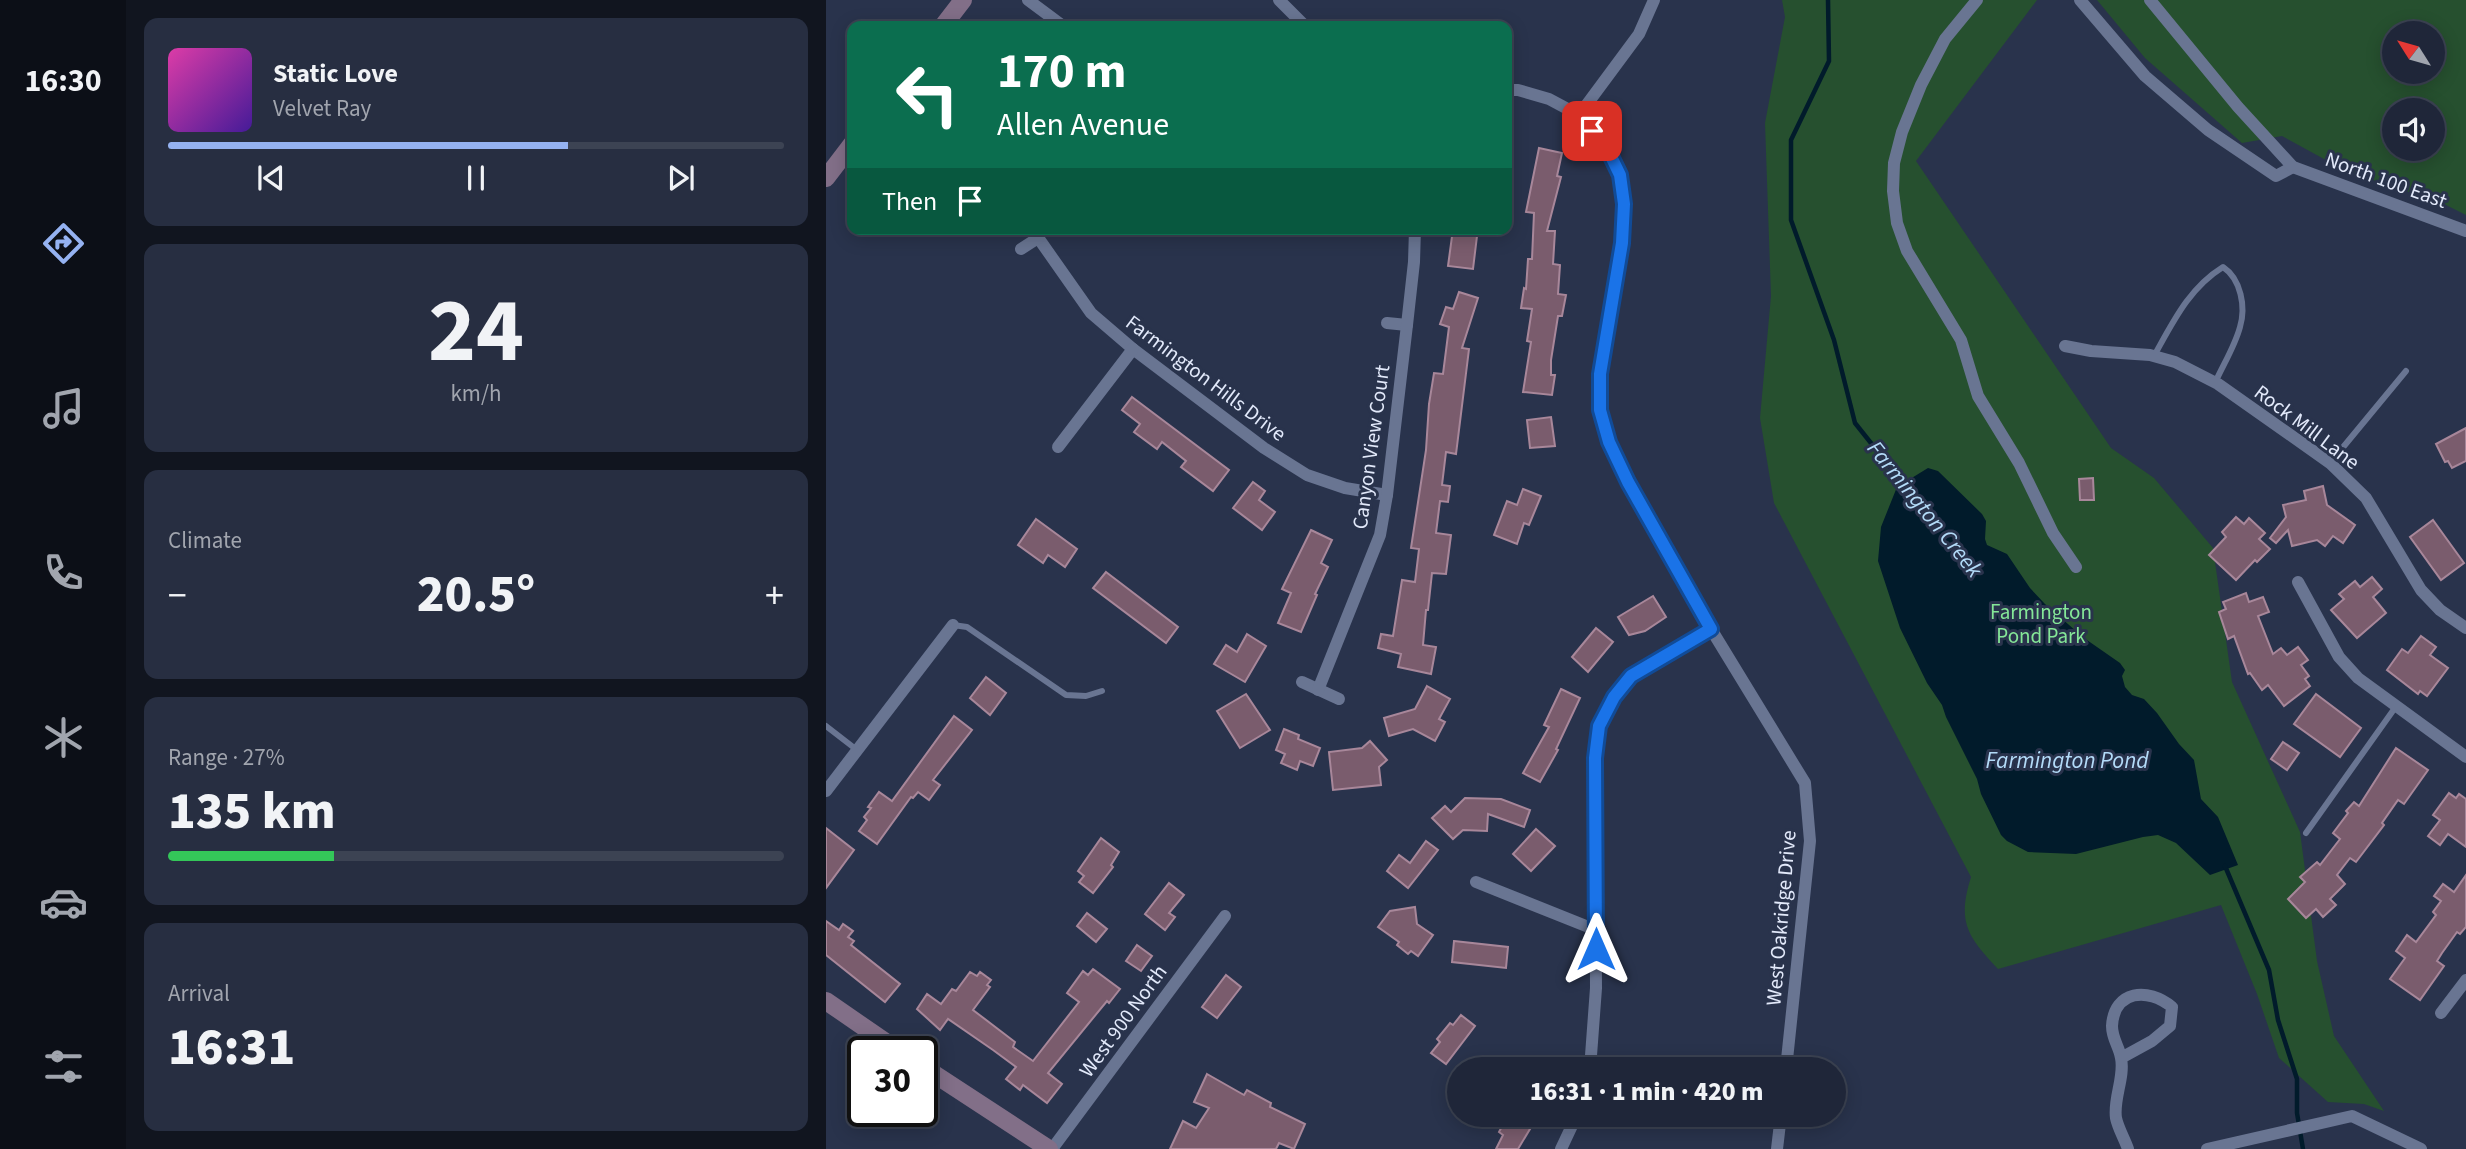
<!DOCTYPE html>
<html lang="en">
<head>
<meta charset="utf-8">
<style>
  :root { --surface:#1f2639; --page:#272e41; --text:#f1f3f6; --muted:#a1a5ae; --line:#3c4353; --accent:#95b2f1 }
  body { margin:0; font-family:"Source Sans 3",sans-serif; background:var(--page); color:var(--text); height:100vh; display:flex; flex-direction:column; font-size:26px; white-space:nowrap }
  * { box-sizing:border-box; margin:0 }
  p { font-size:23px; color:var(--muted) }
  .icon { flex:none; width:38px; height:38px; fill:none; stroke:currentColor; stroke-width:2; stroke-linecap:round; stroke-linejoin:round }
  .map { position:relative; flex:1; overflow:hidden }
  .panel { display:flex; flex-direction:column; gap:18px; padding:18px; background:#11151f; width:700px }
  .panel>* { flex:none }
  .banner { position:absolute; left:21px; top:21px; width:665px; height:214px; border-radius:14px; box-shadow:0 4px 18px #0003,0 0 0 2px var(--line); background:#0b6e4f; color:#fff; overflow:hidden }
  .needle { width:46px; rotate:307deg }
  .tools { position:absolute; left:1556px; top:21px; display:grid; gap:14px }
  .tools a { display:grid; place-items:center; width:63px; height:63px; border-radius:50%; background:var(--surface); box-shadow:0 4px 18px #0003,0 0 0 2px var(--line); font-size:35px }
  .speed { position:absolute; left:21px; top:1036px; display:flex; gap:14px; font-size:35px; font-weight:700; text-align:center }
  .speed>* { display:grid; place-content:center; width:91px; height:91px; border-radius:50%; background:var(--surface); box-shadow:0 4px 18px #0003,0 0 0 2px var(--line); line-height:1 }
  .speed .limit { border:4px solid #111; border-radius:10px; background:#fff; color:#111 }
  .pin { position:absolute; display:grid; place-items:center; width:60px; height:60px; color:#fff; margin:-30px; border-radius:14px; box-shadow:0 4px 10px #0006 }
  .me { position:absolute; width:77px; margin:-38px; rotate:0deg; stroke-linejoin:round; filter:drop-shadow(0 0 5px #0008) }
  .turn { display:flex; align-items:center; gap:24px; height:147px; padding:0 35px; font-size:32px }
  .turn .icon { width:91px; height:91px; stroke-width:2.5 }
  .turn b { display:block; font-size:49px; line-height:60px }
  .then { display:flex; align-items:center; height:66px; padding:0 35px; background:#0003; gap:14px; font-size:26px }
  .big { font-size:52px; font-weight:800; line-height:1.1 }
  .panel .widget { flex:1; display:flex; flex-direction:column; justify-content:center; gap:10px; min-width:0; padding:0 24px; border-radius:14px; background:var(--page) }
  .panel .dial { align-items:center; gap:0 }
  .dial b { font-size:91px; line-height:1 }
  .song { display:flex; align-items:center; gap:21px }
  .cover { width:84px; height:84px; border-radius:10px; background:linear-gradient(135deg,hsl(320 70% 55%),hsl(260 70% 35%)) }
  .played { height:7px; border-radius:4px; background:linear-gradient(90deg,var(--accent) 65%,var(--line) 65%) }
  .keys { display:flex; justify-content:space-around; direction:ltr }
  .heat { display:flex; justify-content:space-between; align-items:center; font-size:38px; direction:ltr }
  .charge { height:10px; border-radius:5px; background:linear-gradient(90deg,#34c759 27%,var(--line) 0) }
  .trip { position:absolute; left:621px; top:1057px; width:399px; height:70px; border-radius:35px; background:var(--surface); box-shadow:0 4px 18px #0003,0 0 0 2px var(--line); font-weight:800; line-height:70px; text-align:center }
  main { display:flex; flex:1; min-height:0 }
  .menu { display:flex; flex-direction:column; width:126px; justify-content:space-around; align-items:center; background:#0c0f17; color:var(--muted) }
  .menu .icon { width:49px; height:49px }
  .menu .active { color:var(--accent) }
  .menu b { font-size:32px; color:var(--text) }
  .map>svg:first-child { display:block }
  .green { fill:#26502f; fill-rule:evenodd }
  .water { fill:#011b2b }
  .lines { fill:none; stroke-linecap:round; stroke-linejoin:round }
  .stream { stroke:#011b2b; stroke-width:4.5 }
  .building { fill:#7a5c6d; stroke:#a8879a; stroke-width:2 }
  .lane { stroke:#697592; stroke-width:6 }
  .street { stroke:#697592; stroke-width:12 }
  .secondary { stroke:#826f88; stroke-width:18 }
  .route-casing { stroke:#114b97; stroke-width:18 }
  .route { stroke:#1a73e8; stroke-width:12 }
  .labels { text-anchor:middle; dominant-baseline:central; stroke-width:6; stroke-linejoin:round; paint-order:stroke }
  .street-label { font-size:21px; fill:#e2e9fa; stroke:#29334c }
  .park-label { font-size:21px; fill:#85e798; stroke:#29334c }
  .water-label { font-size:23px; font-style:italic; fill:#b3dbf8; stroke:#29334c }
</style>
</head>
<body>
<main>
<nav class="menu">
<b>16:30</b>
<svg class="icon active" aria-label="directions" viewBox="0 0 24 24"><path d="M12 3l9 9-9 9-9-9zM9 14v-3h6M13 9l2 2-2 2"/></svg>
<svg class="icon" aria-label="music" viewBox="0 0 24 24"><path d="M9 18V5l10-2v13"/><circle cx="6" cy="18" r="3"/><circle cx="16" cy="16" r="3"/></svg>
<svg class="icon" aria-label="phone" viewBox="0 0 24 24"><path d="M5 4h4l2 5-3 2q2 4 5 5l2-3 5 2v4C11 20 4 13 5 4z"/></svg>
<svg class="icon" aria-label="climate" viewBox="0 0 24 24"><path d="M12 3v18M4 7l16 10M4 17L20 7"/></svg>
<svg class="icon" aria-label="car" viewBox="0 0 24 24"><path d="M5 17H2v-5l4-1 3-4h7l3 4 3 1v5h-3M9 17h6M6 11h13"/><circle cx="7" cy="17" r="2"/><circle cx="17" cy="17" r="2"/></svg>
<svg class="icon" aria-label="filters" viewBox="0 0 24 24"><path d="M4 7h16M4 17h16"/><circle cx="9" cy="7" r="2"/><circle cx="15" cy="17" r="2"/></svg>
</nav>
<section class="panel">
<div class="widget">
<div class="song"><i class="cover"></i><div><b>Static Love</b><p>Velvet Ray</p></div></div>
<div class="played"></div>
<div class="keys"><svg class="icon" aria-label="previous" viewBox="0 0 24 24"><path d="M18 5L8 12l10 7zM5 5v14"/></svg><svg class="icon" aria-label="pause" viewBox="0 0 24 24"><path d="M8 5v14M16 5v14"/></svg><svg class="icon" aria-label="next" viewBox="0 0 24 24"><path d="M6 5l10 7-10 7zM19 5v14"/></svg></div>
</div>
<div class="widget dial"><b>24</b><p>km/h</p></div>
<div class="widget"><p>Climate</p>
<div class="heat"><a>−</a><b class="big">20.5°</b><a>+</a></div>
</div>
<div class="widget"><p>Range · 27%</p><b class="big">135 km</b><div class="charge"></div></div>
<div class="widget"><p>Arrival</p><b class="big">16:31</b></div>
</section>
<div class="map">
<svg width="1640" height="1149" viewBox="0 0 1640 1149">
  <rect width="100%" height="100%" fill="#29334c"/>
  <!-- green -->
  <g class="green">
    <path d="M956 0H1211L1090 161 1285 448 1328 478 1387 548 1406 682 1474 832 1491 961 1508 1036 1558 1111 1538 1104 1502 1102 1453 1058 1431 994 1395 905 1172 969C1141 936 1131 922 1145 877L948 503 934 418 945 296 939 123 959 17Z"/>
    <path d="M1271 0H1640V215L1618 204 1520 171 1456 136 1416 143 1319 58ZM1568 33H1606V72H1568ZM1568 110H1606V149H1568Z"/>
  </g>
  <!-- water -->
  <polygon class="water" points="1102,468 1112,471 1156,514 1160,521 1159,539 1161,545 1181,554 1204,588 1219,604 1258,638 1294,663 1299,670 1296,676 1299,687 1306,695 1318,699 1331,713 1353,744 1368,760 1375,799 1392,817 1412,865 1384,875 1350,843 1332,835 1317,837 1250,854 1202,852 1181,841 1175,835 1155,794 1151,779 1120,717 1116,705 1101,683 1074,628 1052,561 1055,527 1071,487"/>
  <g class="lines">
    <!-- stream -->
    <g class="stream">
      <polyline points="1002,0 1003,61 965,140 965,220 1008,340 1029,423 1080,487"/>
      <polyline points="1399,866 1443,970 1452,1020 1471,1079 1471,1113 1477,1149"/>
    </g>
  </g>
  <!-- building -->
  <g class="building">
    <polygon points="713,148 736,153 731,176 735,177 721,231 729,231 727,264 734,265 732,294 740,295 736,316 732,316 725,360 725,375 729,375 726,395 697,392 705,342 701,341 706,309 695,308 698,288 700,289 702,259 706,259 708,213 700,212"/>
    <polygon points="627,229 646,229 645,235 651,236 647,269 622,266"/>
    <polygon points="633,292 652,298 636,348 643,349 630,454 620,452 616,485 624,486 622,502 614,501 610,533 625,535 620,574 606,573 602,610 600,610 597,645 610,647 605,674 572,667 575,654 552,648 555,634 567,636 576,580 589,582 593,549 585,548 600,450 603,404 608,373 617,374 623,327 614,324 620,307 627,309"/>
    <polygon points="306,397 403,470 387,491 355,467 360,461 336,442 331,449 308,432 314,424 296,410"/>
    <polygon points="725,417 729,446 704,448 701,420"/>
    <polygon points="1640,428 1640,461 1626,468 1622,461 1619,462 1610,444"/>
    <polygon points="1267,478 1268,500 1254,500 1253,479"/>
    <polygon points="427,482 439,491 433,500 449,512 436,530 407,508"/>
    <polygon points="1497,486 1501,505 1529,525 1517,543 1507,536 1499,546 1491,540 1466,546 1462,530 1450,543 1444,538 1460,517 1457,505 1480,500 1478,491"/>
    <polygon points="697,489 715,496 703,525 698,523 691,544 668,535 681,501 691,505"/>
    <polygon points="1410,517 1418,524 1423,518 1439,533 1433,539 1444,549 1431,562 1429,560 1410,580 1383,555 1400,537 1396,532"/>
    <polygon points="210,519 251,549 239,567 222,555 217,563 192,545"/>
    <polygon points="1607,520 1638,563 1615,580 1584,537"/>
    <polygon points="485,530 506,540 495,563 502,567 489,594 491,595 475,632 452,623 465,593 456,589"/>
    <polygon points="280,572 352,627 340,643 267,588"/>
    <polygon points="1546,577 1556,589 1547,597 1560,613 1531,638 1505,610 1518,599 1513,594 1529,581 1534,587"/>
    <polygon points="1420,593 1423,602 1437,597 1443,612 1432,616 1447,654 1455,648 1461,655 1472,647 1482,660 1475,665 1483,676 1479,679 1484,686 1458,706 1442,685 1436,690 1424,673 1422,674 1408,636 1402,639 1393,612 1400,609 1397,602"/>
    <polygon points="827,596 840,617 819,631 803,635 792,617"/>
    <polygon points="770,628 787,642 762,672 746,657"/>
    <polygon points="421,634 440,646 419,682 388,664 400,645 411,652"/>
    <polygon points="1595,636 1610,647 1604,655 1622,668 1601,696 1594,691 1592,694 1561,670 1576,649 1582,653"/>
    <polygon points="160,677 180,693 164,715 144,698"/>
    <polygon points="601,686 624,699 613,719 619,722 609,741 587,729 563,736 558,718 589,709"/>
    <polygon points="735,689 754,698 730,749 732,750 714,782 697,773 723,727 718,725"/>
    <polygon points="420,694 444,730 414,748 391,711"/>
    <polygon points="1490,694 1535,728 1514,757 1468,724"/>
    <polygon points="128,716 146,730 107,780 114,785 103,800 92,792 87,798 85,797 51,844 33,831 41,820 38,817 45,808 42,807 53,792 66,801"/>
    <polygon points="458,729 473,735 472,739 494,748 487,766 474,761 471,770 455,763 459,754 450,750"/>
    <polygon points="544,741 561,760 553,767 555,785 507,790 503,752 536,748"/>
    <polygon points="1457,742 1473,753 1461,770 1445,759"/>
    <polygon points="1570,748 1602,770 1578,804 1572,800 1556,823 1558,825 1530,862 1524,858 1511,875 1519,884 1504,899 1510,905 1497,917 1490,909 1480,918 1462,899 1479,882 1474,877 1491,862 1494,865 1514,839 1507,833 1522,813 1520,811 1528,802 1533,806"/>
    <polygon points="1623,793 1630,798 1633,794 1640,799 1640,847 1622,834 1614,845 1602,836 1614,820 1607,815"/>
    <polygon points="639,798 675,799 704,810 698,827 662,814 661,831 637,830 627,839 606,818 619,806 625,812"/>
    <polygon points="0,828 28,850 0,888"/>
    <polygon points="710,829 729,846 705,871 687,854"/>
    <polygon points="275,838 293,852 285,865 287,867 267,893 253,882 258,876 252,871"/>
    <polygon points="600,841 612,850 582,888 561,871 573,855 584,863"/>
    <polygon points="1640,875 1640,927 1634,934 1631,932 1616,953 1611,961 1618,966 1594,1000 1564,979 1579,958 1570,951 1581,935 1590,942 1610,915 1607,912 1615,901 1608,896 1617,884 1628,892"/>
    <polygon points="343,883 358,895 343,913 349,917 339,930 319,914"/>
    <polygon points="589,907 591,924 607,935 592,956 585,951 582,954 571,945 573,942 552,927 564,911"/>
    <polygon points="261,913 281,929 270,942 251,926"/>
    <polygon points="0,921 13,930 17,924 27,931 22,937 28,941 25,945 74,984 59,1002 0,955"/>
    <polygon points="628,941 682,947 680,968 626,962"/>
    <polygon points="311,945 326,956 315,971 300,961"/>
    <polygon points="267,969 294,989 283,1003 281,1001 222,1073 236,1084 221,1103 197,1085 194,1090 180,1079 190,1067 167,1050 122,1019 114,1030 91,1009 101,994 115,1004 126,989 130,991 144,972 151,976 154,972 165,980 161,985 164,987 147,1010 189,1042 187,1047 207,1061 253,1002 241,993 257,971 262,975"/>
    <polygon points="400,975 415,987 391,1018 376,1007"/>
    <polygon points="635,1015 649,1026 620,1064 605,1053 614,1042 611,1039 624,1023 627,1025"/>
    <polygon points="381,1074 418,1095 421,1090 445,1103 444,1107 479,1124 468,1149 453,1143 450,1149 344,1149 357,1121 370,1128 383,1108 368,1102"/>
    <polygon points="680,1119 684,1121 686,1119 704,1129 692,1149 670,1149 677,1135 673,1132"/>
  </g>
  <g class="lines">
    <!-- lane -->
    <g class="lane">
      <path d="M1328 356C1347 322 1363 288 1397 267 1415 279 1420 307 1414 327 1409 346 1397 365 1389 383"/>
      <polyline points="1504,463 1580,371"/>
      <polyline points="127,625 141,627 240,695 260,696 276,691"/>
      <polyline points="0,726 31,750"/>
      <polyline points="1480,833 1571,705"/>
    </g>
    <!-- street -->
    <g class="street">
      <polyline points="202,0 237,26"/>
      <polyline points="453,0 479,26"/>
      <polyline points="1151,0 1119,39 1095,85 1076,132 1068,163 1067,191 1071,223 1081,251 1135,340 1152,396 1193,463 1227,533 1250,567"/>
      <polyline points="1254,0 1319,76 1382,130 1450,176 1467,167"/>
      <polyline points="1324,0 1412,107 1467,167 1640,231"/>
      <polyline points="681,90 692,90 723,99 753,115 780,147 794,175 798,204 796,243 774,374 774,410 783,442 802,482 885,629 979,783 984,841 960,1069"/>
      <polyline points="753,115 813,34 828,0"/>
      <polyline points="206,229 265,313 307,349 438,448 481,475 519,488 561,495"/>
      <polyline points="195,249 212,238"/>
      <polyline points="561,323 581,325"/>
      <polyline points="1239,346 1265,351 1324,355 1349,362 1392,384 1504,463 1540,498 1595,590 1614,610 1640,628"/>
      <polyline points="232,447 307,349"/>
      <polyline points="1472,582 1513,657 1532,678 1640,757"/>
      <polyline points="476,682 513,699"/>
      <polyline points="492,690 554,535 561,495 581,325 588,262 589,229"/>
      <polyline points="0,791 127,625"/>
      <polyline points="650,882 770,930"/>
      <polyline points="1615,1013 1640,980"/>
      <path d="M1295 1058 1326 1041 1344 1026 1346 1007C1322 987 1288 990 1286 1026 1286 1039 1293 1046 1295 1058 1299 1077 1287 1099 1290 1118 1292 1128 1299 1140 1302 1149"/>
      <path d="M764 1069 770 988 769 758C770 748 770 736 773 726 789 675 842 653 885 629"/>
      <polyline points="226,1149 399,916"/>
      <polyline points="735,1149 751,1115"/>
      <polyline points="951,1149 955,1115"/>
      <polyline points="1381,1149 1526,1116 1595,1149"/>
    </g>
    <!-- secondary -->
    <g class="secondary">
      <polyline points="117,26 137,0"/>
      <polyline points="0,178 26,144"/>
      <polyline points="0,1001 74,1052"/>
      <polyline points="96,1066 223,1149"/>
    </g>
  </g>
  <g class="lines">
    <defs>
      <polyline id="route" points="766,131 780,146 794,175 798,204 796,243 774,374 774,410 783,442 802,482 885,629 805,676 788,697 773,726 769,758 770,949"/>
    </defs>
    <!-- route casing -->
    <use href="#route" class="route-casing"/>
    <!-- route -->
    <use href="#route" class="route"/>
  </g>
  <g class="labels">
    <!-- street labels -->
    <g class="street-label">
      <text transform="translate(1560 180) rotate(20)">North 100 East</text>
      <text transform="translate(380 378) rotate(37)">Farmington Hills Drive</text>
      <text transform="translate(1481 427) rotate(37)">Rock Mill Lane</text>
      <text transform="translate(545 447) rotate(-82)">Canyon View Court</text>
      <text transform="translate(955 918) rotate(-85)">West Oakridge Drive</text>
      <text transform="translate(297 1021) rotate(-54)">West 900 North</text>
    </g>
    <!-- park labels -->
    <g class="park-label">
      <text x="1215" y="612">Farmington<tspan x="1215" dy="24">Pond Park</tspan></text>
    </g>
    <!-- water labels -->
    <g class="water-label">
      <text transform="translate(1099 509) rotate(51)">Farmington Creek</text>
      <text x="1241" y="760">Farmington Pond</text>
    </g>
  </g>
</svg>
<div class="tools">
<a><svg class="needle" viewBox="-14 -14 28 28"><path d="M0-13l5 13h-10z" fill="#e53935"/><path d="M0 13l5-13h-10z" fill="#a1a5ae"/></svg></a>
<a><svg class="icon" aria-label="sound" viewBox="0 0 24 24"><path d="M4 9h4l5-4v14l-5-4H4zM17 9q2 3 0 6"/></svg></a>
</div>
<div class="speed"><div class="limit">30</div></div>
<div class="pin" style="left:766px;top:131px;background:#d93025"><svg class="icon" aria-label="arrive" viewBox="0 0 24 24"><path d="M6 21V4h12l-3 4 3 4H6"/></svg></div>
<svg class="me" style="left:770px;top:949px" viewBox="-20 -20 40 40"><path d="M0-17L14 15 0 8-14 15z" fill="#1a73e8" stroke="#fff" stroke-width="4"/></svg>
<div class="trip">16:31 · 1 min · 420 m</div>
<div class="banner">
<div class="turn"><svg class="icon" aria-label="left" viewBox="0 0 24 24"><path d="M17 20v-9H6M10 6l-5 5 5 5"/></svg><div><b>170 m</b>Allen Avenue</div></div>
<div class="then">Then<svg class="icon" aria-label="arrive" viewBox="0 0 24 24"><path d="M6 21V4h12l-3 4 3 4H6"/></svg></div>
</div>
</div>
</main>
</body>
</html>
